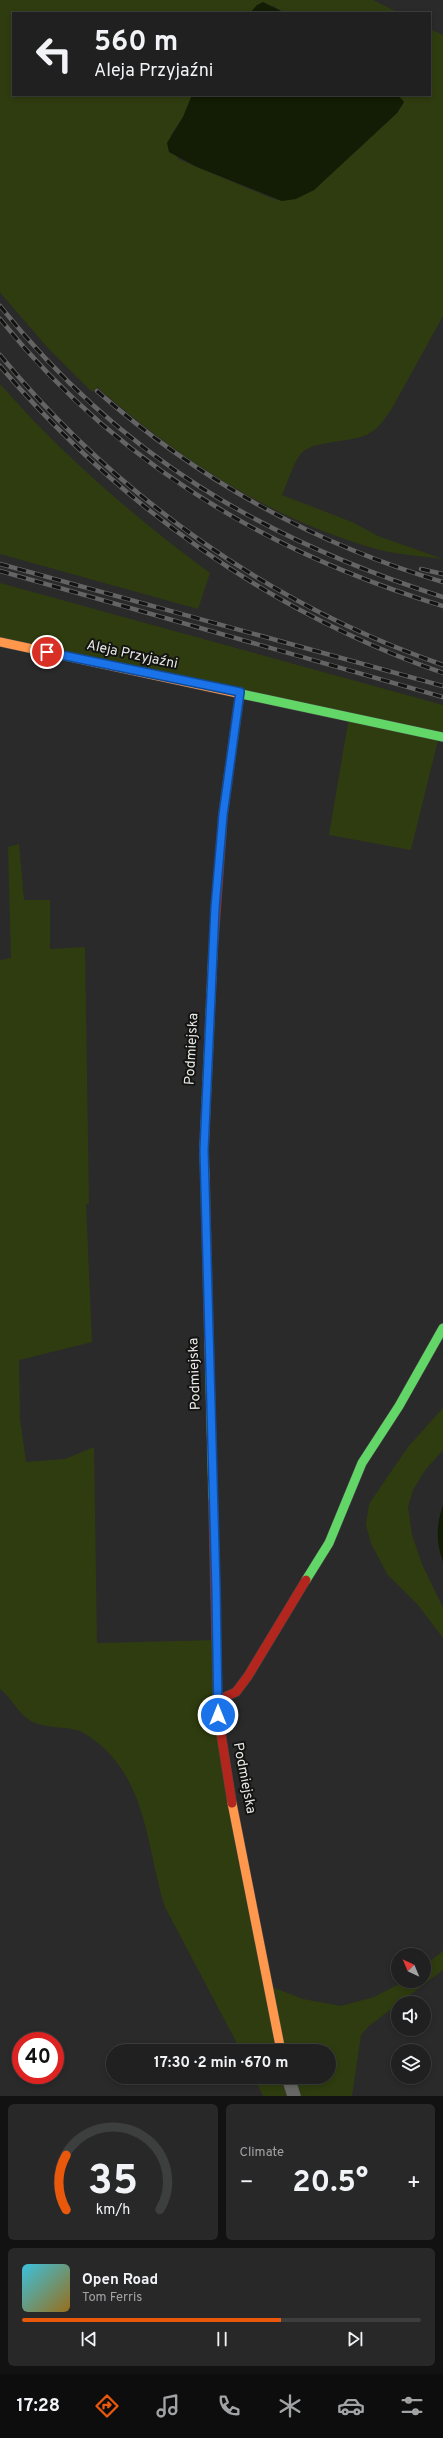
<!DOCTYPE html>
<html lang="en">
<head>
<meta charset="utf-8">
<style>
  :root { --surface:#202020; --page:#282829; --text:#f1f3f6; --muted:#a2a3a5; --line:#3d3e3e; --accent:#ea580c }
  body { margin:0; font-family:Overpass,sans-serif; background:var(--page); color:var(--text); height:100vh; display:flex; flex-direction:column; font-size:15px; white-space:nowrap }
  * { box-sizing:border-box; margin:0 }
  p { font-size:13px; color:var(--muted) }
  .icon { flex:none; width:22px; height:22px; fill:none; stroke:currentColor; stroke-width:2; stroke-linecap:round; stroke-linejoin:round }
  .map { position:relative; height:2096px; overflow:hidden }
  .details { display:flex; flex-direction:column; gap:8px; padding:8px; background:#121212; flex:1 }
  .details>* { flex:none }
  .guide { position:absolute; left:12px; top:12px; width:419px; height:84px; border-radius:0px; box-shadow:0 2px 6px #0003,0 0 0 1px var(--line); background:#202020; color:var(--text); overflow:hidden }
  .needle { width:26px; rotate:316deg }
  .fabs { position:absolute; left:391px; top:1948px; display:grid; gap:8px }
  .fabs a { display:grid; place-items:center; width:40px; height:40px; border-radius:50%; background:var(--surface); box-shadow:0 2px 6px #0003,0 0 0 1px var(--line); font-size:20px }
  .speed { position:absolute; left:12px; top:2032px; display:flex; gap:8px; font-size:20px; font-weight:700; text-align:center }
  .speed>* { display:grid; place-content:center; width:52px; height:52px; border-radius:50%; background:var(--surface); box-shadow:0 2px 6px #0003,0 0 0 1px var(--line); line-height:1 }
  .speed .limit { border:6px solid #d22; background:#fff; color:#111 }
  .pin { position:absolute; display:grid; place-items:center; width:34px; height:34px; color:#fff; margin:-17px; border:2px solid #fff; border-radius:50%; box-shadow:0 1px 4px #0007 }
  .me { position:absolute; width:44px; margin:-22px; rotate:0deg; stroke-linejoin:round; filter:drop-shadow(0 0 3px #0008) }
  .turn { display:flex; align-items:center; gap:14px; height:84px; padding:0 16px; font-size:18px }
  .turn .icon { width:52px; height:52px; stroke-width:2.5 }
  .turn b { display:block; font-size:28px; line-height:34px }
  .big { font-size:30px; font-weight:700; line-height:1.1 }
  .details .tile { flex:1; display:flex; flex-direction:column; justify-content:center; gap:6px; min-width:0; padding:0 14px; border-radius:6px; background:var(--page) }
  .details .dial { align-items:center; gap:0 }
  .dial svg { height:104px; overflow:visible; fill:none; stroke:var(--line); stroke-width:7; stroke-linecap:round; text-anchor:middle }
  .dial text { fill:var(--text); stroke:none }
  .song { display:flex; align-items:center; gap:12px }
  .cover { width:48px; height:48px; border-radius:6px; background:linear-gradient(135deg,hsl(190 70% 55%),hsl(40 70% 35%)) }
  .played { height:4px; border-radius:2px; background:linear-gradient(90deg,var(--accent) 65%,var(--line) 65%) }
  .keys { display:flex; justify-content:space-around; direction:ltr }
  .heat { display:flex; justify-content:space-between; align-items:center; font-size:22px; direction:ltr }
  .details .tiles { flex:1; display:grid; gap:8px; grid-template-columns:1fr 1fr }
  .tile:last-child { grid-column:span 2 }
  .trip { position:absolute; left:106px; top:2044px; width:230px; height:40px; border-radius:20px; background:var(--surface); box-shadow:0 2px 6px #0003,0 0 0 1px var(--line); font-weight:700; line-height:40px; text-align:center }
  .tabs { display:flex; height:64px; justify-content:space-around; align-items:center; background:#0d0d0d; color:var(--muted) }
  .tabs .icon { width:28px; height:28px }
  .tabs .current { color:var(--accent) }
  .tabs b { font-size:18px; color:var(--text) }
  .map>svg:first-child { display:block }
  .green { fill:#2f3c0f }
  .water { fill:#131c04 }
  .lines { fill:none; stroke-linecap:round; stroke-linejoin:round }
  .street-casing { stroke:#454645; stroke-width:14 }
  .fast-casing { stroke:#454645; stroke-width:10 }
  .slow-casing { stroke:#454645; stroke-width:10 }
  .jam-casing { stroke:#454645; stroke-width:10 }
  .street { stroke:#676766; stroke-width:13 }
  .fast { stroke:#63d668; stroke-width:9 }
  .slow { stroke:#ff974d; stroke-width:9 }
  .jam { stroke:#b3261e; stroke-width:9 }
  .rail-casing { stroke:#646464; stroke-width:4.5 }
  .rail { stroke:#131412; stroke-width:3; stroke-dasharray:9; stroke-linecap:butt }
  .route-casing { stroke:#114b97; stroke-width:10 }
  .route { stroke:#1a73e8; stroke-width:7 }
  .labels { text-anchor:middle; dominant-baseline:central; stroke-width:4; stroke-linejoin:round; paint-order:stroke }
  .street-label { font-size:14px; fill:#e7e8e6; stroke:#131412 }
</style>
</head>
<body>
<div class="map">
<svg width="443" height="2096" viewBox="0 0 443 2096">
  <rect width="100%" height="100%" fill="#2a2a2a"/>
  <!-- green -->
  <g class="green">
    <path d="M0 0H373L399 13H285L273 6 257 5 250 13H13V95H192L183 117 171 135 178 159 271 198 282 201 314 190 397 113 404 102 398 95H430V29L443 35V316L391 410C385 418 379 428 370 433 352 444 311 439 300 455 292 466 288 482 282 495L352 522 378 536 443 559C422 556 400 555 380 550 273 521 179 459 97 387L92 392 48 348 3 296 0 292Z"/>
    <path d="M0 384C62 455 134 517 210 573L198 609 0 554Z"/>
    <polygon points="0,583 443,705 443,737 439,736 411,850 329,835 349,717 0,642"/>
    <path d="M19 844 24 900H50V949L85 947 89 1204H86L92 1342 19 1360 20 1419 26 1462 65 1459 94 1447 97 1643 218 1640V1715L267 1985 303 1999 341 2006 374 1997 405 1981H424V1966L443 1951V1970L369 2026 361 2035 352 2096H263L254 2077H329V2051H241L165 1907C145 1844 148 1772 84 1733 71 1725 47 1730 31 1721 18 1714 12 1698 0 1689V960L11 958 8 847Z"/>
    <polygon points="443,1408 443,1450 426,1469 413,1490 408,1507 412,1535 422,1564 443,1608 443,1638 418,1605 387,1574 371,1543 366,1525 369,1504 408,1447"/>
  </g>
  <!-- water -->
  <g class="water">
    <polygon points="263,2 285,13 250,13 257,5"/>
    <polygon points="192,95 398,95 404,102 397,113 314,190 296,199 282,201 197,167 169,152 167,143 183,117"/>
    <path d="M443 1505V1562C436 1542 436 1525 443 1505Z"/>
  </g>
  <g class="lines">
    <defs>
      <polyline id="street" points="288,2077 294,2096"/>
      <g id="fast">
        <polyline points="237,693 443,737"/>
        <polyline points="205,1180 204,1150 213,951"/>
        <polyline points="209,1341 213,1499"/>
        <polyline points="306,1580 329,1543 362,1463 399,1406 443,1328"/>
      </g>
      <g id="slow">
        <polyline points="0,642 237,693"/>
        <polyline points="232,1803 281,2051"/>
      </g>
      <g id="jam">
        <polyline points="213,951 223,815 240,692"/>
        <polyline points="205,1180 209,1341"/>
        <polyline points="213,1499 218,1715 232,1803"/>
        <polyline points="218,1700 236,1692 248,1676 306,1580"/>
      </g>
    </defs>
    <!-- street casing -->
    <use href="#street" class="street-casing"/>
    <!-- fast casing -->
    <use href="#fast" class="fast-casing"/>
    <!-- slow casing -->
    <use href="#slow" class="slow-casing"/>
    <!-- jam casing -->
    <use href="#jam" class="jam-casing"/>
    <!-- street -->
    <use href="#street" class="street"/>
    <!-- fast -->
    <use href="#fast" class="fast"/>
    <!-- slow -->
    <use href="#slow" class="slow"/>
    <!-- jam -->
    <use href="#jam" class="jam"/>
    <defs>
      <g id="rail">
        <path d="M0 306C120 456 262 539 443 597"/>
        <path d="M0 319C116 463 268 553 443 606"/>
        <path d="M0 355C116 496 270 605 443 665"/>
        <path d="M0 366C120 506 269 612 443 673"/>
        <path d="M97 391C197 479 315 544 443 582"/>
        <polyline points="0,564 443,686"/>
        <polyline points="421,569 443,574"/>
        <polyline points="0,571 443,697"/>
      </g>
    </defs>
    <!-- rail casing -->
    <use href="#rail" class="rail-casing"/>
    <!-- rail -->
    <use href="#rail" class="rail"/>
  </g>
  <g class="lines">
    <defs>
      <polyline id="route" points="47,652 240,692 223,815 215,908 204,1150 216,1589 218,1715"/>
    </defs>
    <!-- route casing -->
    <use href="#route" class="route-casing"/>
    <!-- route -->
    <use href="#route" class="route"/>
  </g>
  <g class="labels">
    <!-- street labels -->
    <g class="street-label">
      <text transform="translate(132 655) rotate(12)">Aleja Przyjaźni</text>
      <text transform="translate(192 1049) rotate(-87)">Podmiejska</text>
      <text transform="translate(195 1374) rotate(-92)">Podmiejska</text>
      <text transform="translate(244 1778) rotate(79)">Podmiejska</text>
    </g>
  </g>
</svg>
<div class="fabs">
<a><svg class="needle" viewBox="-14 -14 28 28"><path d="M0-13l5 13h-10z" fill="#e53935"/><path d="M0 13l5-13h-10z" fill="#a2a3a5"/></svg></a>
<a><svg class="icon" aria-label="sound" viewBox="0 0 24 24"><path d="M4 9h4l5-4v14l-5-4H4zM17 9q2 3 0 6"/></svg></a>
<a><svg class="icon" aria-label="layers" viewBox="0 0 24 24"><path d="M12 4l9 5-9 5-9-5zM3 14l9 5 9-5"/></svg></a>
</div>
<div class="speed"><div class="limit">40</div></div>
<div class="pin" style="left:47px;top:652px;background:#d93025"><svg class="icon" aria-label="arrive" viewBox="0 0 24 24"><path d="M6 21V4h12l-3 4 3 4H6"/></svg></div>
<svg class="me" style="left:218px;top:1715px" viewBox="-20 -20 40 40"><circle r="17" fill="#1a73e8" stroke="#fff" stroke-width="3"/><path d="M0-11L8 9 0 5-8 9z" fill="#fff"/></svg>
<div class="trip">17:30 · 2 min · 670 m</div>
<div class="guide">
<div class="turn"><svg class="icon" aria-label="left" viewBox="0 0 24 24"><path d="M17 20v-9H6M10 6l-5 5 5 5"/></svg><div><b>560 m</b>Aleja Przyjaźni</div></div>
</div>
</div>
<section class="details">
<div class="tiles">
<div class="tile dial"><svg viewBox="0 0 100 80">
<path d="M14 69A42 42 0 1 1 86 69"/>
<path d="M14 69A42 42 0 0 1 14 27" stroke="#ea580c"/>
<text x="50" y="56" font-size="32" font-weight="700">35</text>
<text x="50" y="72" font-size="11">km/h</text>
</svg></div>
<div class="tile"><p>Climate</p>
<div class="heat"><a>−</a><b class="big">20.5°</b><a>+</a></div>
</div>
<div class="tile">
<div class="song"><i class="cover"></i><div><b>Open Road</b><p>Tom Ferris</p></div></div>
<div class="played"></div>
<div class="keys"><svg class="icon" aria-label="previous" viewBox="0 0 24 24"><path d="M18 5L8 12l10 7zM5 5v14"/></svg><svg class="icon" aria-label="pause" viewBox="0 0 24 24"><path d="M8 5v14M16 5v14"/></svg><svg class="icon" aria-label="next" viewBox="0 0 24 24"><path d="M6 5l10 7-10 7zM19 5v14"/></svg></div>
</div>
</div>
</section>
<nav class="tabs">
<b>17:28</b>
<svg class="icon current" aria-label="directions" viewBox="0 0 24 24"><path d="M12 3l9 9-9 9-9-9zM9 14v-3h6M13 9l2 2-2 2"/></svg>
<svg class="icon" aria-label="music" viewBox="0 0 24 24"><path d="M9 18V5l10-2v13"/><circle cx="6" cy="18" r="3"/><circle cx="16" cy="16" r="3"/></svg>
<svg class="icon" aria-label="phone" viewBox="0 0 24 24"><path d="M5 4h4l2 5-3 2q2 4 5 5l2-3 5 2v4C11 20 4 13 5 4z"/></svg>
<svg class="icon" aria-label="climate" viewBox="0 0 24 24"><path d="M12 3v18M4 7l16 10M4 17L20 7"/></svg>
<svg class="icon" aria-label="car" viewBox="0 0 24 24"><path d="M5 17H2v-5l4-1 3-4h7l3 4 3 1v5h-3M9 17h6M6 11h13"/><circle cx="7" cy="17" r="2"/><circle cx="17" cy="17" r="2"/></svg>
<svg class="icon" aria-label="filters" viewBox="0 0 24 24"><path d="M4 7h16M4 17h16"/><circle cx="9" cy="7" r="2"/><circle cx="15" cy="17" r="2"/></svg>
</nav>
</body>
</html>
